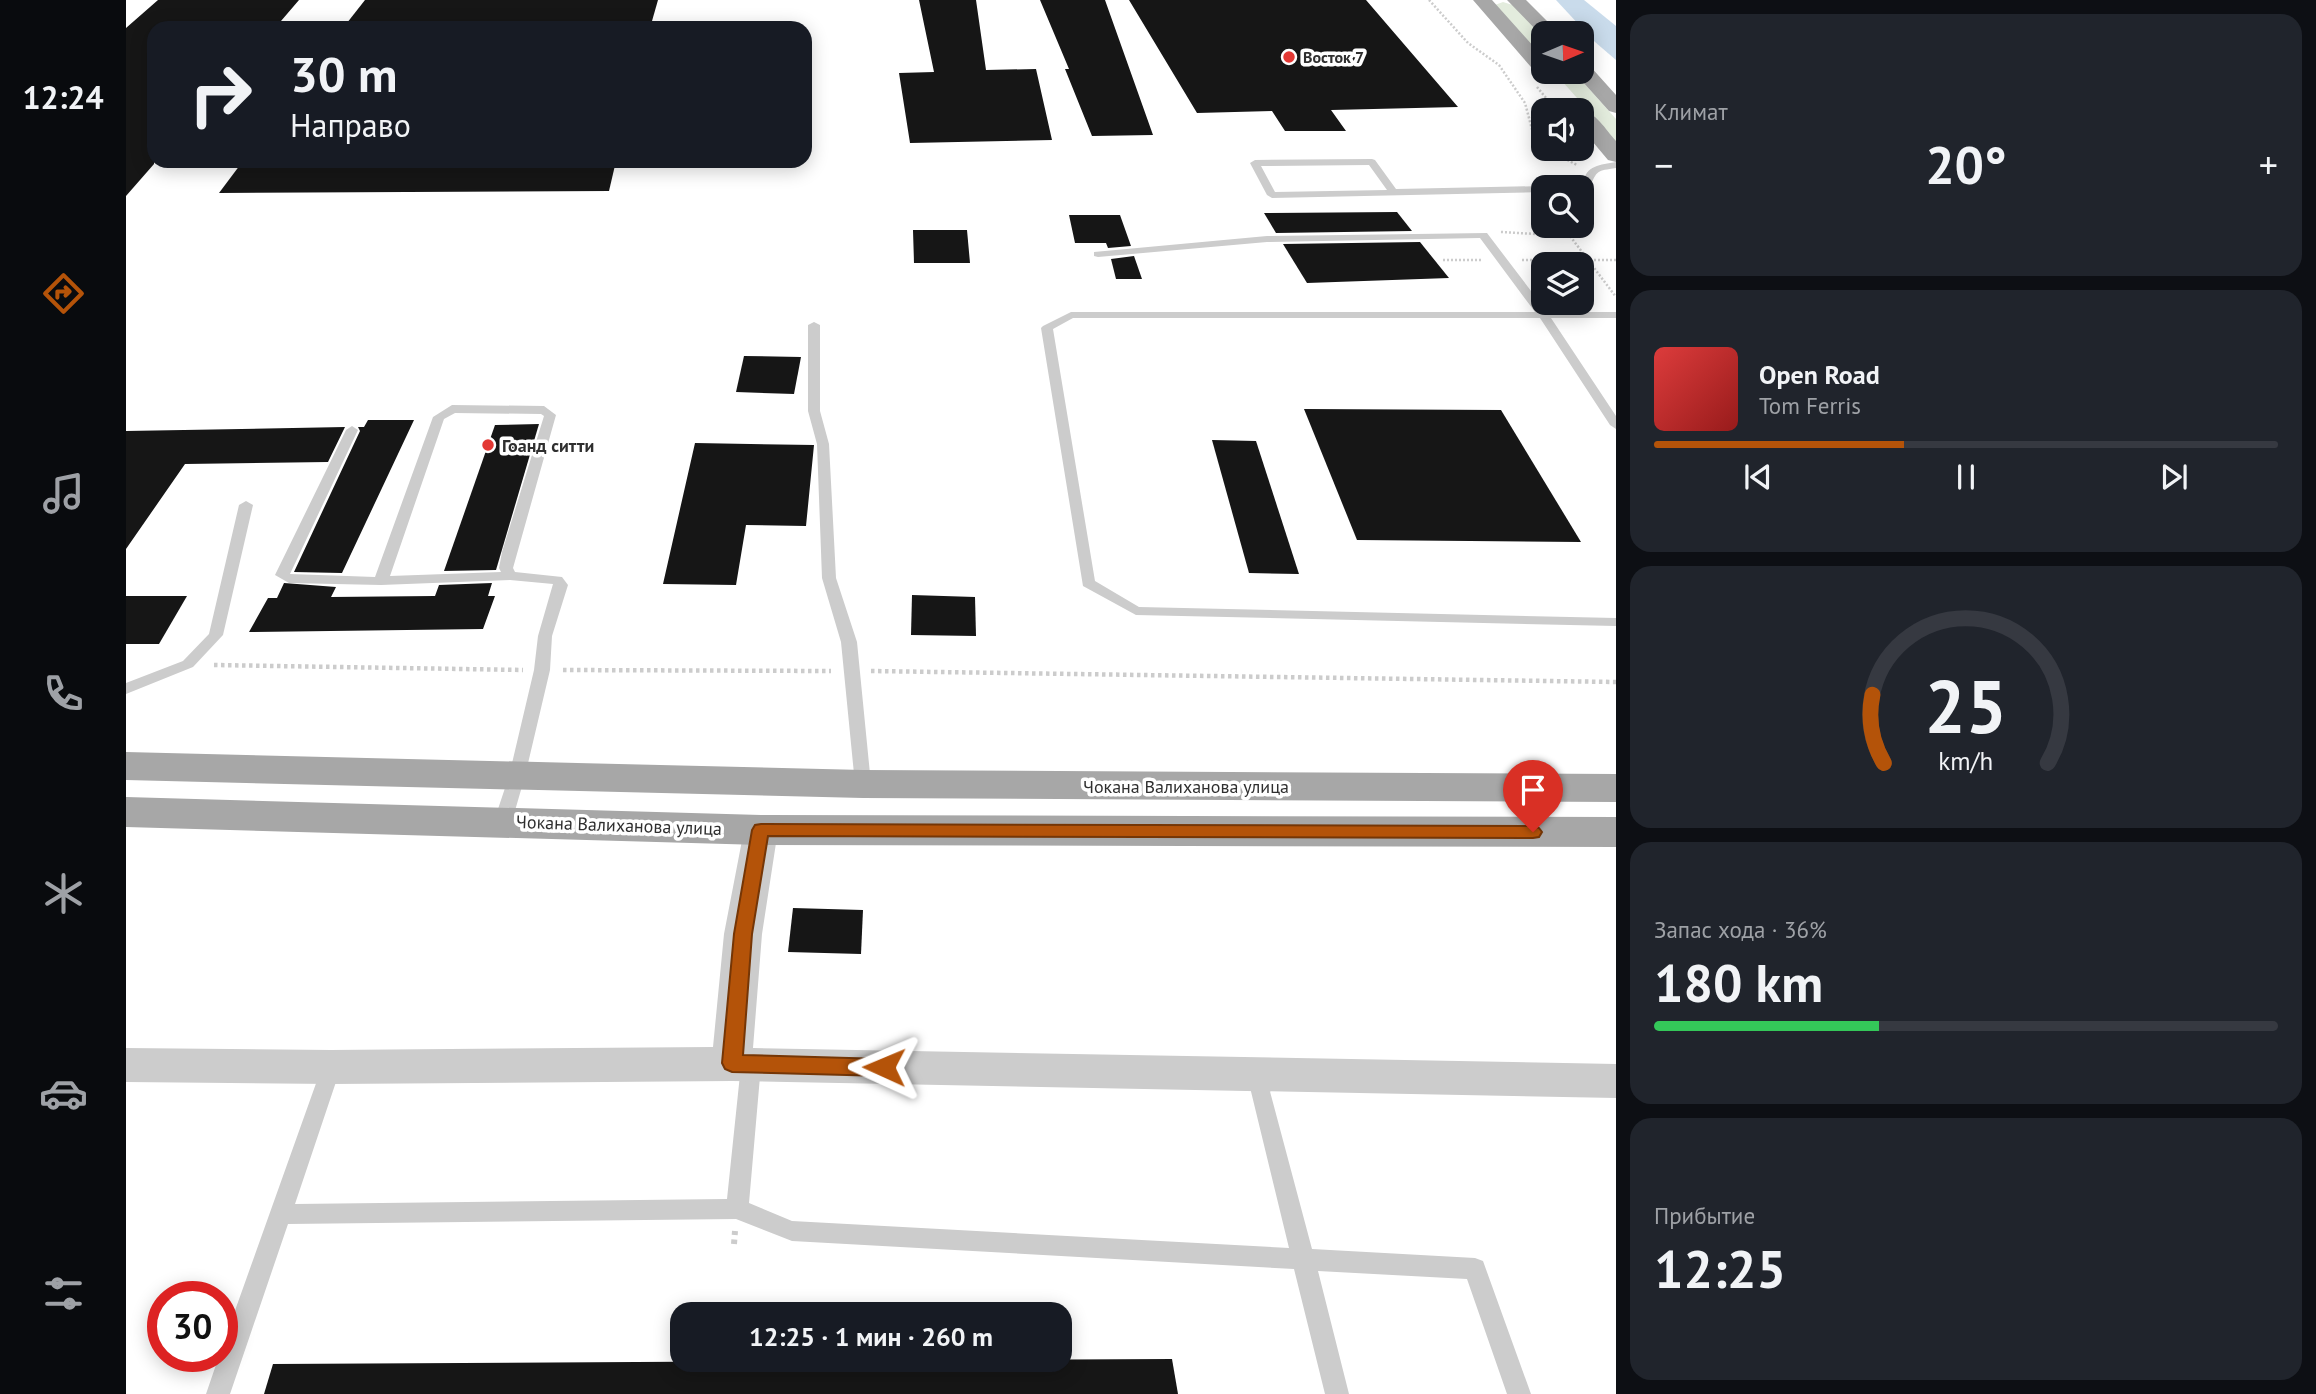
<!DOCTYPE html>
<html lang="ru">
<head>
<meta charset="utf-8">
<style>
  :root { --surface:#171b24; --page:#20242c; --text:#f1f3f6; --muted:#9ea1a6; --line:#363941; --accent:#b45309 }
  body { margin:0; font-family:"PT Sans",sans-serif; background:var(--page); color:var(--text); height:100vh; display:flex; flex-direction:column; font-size:26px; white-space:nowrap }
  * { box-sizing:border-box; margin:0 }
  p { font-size:23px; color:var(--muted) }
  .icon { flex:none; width:38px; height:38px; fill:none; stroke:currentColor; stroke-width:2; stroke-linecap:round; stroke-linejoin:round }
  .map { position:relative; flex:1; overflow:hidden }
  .drawer { display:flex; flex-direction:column; gap:14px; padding:14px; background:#0d0f14; width:700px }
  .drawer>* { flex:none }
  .top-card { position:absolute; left:21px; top:21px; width:665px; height:147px; border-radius:21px; box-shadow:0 4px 18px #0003; background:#171b24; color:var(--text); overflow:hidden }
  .needle { width:46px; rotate:88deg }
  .fabs { position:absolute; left:1405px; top:21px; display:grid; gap:14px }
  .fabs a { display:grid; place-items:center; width:63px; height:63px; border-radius:14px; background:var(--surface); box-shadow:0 4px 18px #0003; font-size:35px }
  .speed { position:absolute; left:21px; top:1281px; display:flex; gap:14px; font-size:35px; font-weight:700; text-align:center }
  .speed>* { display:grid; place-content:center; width:91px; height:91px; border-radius:50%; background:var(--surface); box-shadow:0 4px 18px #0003; line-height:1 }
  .speed .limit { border:10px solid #d22; background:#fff; color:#111 }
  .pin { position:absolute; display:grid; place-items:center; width:60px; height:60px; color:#fff; margin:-72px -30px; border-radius:50% 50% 50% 0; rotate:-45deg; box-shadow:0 0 7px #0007 }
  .pin .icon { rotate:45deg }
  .me { position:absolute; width:77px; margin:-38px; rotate:271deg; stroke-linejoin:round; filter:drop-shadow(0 0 5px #0008) }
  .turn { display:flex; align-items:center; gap:24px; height:147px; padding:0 28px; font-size:32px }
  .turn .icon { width:91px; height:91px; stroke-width:2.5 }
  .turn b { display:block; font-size:49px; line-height:60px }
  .big { font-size:52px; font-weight:700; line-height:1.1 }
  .drawer .card { flex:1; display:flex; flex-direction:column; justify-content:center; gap:10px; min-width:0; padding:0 24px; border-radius:21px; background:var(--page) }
  .drawer .dial { align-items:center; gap:0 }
  .dial svg { height:182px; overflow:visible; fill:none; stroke:var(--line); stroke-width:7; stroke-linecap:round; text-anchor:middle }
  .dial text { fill:var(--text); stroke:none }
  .song { display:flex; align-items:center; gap:21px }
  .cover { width:84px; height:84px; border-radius:10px; background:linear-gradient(135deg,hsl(0 70% 55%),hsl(0 70% 35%)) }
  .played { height:7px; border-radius:4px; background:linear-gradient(90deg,var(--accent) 40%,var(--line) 40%) }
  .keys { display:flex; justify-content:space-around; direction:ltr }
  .heat { display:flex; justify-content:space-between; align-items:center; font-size:38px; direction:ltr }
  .charge { height:10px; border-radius:5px; background:linear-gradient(90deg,#34c759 36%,var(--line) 0) }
  .trip { position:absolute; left:544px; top:1302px; width:402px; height:70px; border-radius:21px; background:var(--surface); box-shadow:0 4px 18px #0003; font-weight:700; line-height:70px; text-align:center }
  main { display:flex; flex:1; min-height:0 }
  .menu { display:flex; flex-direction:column; width:126px; justify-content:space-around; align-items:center; background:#090b0e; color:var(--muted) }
  .menu .icon { width:49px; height:49px }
  .menu .current { color:var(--accent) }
  .menu b { font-size:32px; color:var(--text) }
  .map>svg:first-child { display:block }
  .green { fill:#e3ecdd }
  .water { fill:#c9dbeb }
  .building { fill:#161616 }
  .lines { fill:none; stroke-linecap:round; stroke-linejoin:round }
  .path-far2 { stroke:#ccc; stroke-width:2.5; stroke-dasharray:2 2; stroke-linecap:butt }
  .path-far1 { stroke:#ccc; stroke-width:4.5; stroke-dasharray:3.5 3.5; stroke-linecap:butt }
  .path { stroke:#ccc; stroke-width:6; stroke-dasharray:4.5 4.5; stroke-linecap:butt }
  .service { fill:#ccc; fill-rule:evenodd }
  .minor { fill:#ccc; fill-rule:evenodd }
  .primary { fill:#a7a7a7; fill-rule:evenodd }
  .route { fill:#b45309; stroke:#753606; stroke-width:2 }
  .poi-dot { fill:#e33834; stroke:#fff; stroke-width:2.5 }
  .labels { text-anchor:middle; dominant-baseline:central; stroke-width:7; stroke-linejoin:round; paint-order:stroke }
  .far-poi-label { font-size:16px; font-weight:bold; fill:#2f2f2f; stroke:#fff; text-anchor:start }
  .poi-label { font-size:18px; font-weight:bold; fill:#2f2f2f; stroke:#fff; text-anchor:start }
  .street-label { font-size:18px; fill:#2f2f2f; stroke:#fff }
</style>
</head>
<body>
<main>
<nav class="menu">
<b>12:24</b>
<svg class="icon current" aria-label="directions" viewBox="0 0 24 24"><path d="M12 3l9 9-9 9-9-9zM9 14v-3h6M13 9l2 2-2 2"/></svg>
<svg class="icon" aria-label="music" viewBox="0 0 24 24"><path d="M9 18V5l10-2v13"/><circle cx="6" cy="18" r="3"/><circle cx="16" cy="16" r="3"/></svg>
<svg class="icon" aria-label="phone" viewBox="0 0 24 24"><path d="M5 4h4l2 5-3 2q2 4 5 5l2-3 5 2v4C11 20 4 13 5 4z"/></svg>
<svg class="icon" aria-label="climate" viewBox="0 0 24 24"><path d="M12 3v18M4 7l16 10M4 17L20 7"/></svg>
<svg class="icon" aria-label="car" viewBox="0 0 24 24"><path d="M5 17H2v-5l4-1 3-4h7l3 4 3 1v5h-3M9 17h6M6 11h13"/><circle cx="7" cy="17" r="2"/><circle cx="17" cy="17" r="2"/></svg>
<svg class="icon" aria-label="filters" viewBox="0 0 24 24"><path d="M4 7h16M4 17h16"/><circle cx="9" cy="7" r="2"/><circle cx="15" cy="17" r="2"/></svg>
</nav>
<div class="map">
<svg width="1490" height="1394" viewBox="0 0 1490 1394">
  <rect width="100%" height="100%" fill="#fff"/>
  <!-- green -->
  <g class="green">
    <polygon points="1377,2 1390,6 1417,37 1417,60 1369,5"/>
    <polygon points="1428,72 1448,72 1490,119 1490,142"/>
  </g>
  <!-- water -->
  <polygon class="water" points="1430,0 1458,0 1490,26 1490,60 1469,42"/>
  <!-- building -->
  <g class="building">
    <polygon points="32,0 173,0 149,28 28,28 28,164 0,196 0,28"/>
    <polygon points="239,0 532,0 524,28 217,28"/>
    <polygon points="793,0 850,0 860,70 910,69 926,140 784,143 773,73 808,72"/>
    <polygon points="914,0 979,0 1027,135 966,136 939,69 943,69"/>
    <polygon points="1003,0 1240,0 1332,107 1205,110 1220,131 1159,131 1146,111 1071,113"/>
    <polygon points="117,161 490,161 483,191 93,193"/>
    <polygon points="1271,212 1286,231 1150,233 1138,213"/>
    <polygon points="943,215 994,215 1005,246 982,248 980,243 949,243"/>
    <polygon points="787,230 841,230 844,263 788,263"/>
    <polygon points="1294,242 1323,278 1181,283 1157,244"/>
    <polygon points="1008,256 1016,279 990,279 985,259"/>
    <polygon points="618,356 675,357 668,394 610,392"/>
    <polygon points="1178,409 1375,410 1455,542 1231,540"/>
    <polygon points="242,420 288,420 216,573 168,572 234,431 232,427 238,427"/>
    <polygon points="413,424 370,570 318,571 369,425"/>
    <polygon points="219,427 202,462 59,464 0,549 0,431"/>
    <polygon points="1086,440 1130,441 1173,574 1123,573"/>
    <polygon points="569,443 688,445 680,526 620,525 610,585 537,584"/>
    <polygon points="158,583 210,587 205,597 309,596 313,585 366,583 362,596 369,596 357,629 123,632 142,598 151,598"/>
    <polygon points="786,595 849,597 850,636 785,635"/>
    <polygon points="0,596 61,596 33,644 0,644"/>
    <polygon points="667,908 737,910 735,954 662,952"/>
    <polygon points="1046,1359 1052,1394 138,1394 147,1364"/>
  </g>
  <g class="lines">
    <!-- path-far2 -->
    <g class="path-far2">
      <polyline points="1303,0 1342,43 1373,65 1399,103 1407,133 1418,147"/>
      <polyline points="1411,87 1430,110"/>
      <polyline points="1420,149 1451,165"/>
      <polyline points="1456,208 1462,201"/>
      <polyline points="1450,226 1444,236 1490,297"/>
      <polyline points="1375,232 1444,236"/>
      <polyline points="1317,260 1356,260"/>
      <polyline points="1396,260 1490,260"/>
    </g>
    <!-- path-far1 -->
    <g class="path-far1">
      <polyline points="88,665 397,670"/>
      <polyline points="437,670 705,671"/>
      <polyline points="745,671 1490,682"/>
    </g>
    <!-- path -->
    <polyline class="path" points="608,1244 609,1231"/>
    <!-- service -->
    <g class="service">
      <path d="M1246 159 1249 160 1270 189 1418 186 1422 187H1418V192L1146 198 1141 195 1124 163 1129 160ZM1243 165 1261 190 1149 192 1135 166Z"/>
      <path d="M1490 162V168C1471 171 1471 170 1464 187H1441L1457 183C1460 165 1474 165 1490 162Z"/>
      <polygon points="1361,233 1421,312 1490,312 1490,318 1425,318 1490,416 1490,429 1484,425 1414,318 947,318 927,329 969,581 1013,607 1490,618 1490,626 1010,615 957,586 915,328 917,326 945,312 1409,312 1354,238 1141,242 972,257 968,256 968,252 1141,236"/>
      <polygon points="688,322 694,325 694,411 703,444 710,578 731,642 745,784 743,788 731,788 729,784 715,642 696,578 691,444 682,411 682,325"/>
      <path d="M326 405 418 406 430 415 387 568 389 572 436 577 442 585 426 636 424 670 399 776 386 821 383 825H371L368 821 383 776 408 670 412 636 427 584 384 580 255 585 163 583 149 575 220 430 226 426 232 430 164 574 249 577 307 417ZM329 413 415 414 418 416 376 552 373 568 375 572 264 576 318 419Z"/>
      <polygon points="120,501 127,505 97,635 67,667 0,694 0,683 57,661 83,634 113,505"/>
      <polygon points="625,1057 632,1059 635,1065 623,1203 666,1221 1163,1248 1121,1075 1124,1069 1131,1066 1138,1069 1186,1249 1349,1258 1357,1261 1405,1394 1381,1394 1341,1279 1192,1271 1223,1394 1199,1394 1168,1269 666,1241 610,1219 162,1224 104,1394 80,1394 93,1356 96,1356 96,1347 198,1061 205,1059 212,1061 215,1067 169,1204 601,1199 615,1065 618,1059"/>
    </g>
    <!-- minor -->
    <polygon class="minor" points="635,818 647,821 652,830 636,934 627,1048 1490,1064 1490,1098 606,1081 205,1084 0,1082 0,1048 205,1050 587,1047 598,934 618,830 623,821"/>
    <!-- primary -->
    <g class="primary">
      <polygon points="1347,0 1366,0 1418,58 1418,72 1427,72 1425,74 1411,74"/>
      <polygon points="1381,0 1400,0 1433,33 1418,33 1417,37"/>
      <polygon points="1456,63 1463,65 1490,95 1490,113 1483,111 1448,72 1456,72"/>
      <path d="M1454 110C1469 111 1480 130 1490 141V162L1482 160 1456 129V110Z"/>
      <polygon points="0,752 737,770 1490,774 1490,802 737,798 0,780"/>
      <polygon points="0,797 635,815 1490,817 1490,847 635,845 0,827"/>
    </g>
  </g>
  <!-- route -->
  <polygon class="route" points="635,824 1407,826 1413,828 1416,832 1413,837 1407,838 642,836 626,934 617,1055 758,1059 766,1061 769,1067 766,1073 758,1076 606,1072 599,1069 596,1063 608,934 626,830 629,825"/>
  <!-- markers -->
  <g class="poi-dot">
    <circle cx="1163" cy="57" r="7"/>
    <circle cx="362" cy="445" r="7"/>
  </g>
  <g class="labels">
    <!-- far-poi labels -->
    <g class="far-poi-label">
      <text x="1177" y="57">Восток 7</text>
    </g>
    <!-- poi labels -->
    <g class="poi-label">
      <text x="376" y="445">Гоанд ситти</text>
    </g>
    <!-- street labels -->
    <g class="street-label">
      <text x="1060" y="786">Чокана Валиханова улица</text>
      <text transform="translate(493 825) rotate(2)">Чокана Валиханова улица</text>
    </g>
  </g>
</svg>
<div class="fabs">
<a><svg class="needle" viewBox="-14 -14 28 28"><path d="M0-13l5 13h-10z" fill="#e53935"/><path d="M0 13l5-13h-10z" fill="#9ea1a6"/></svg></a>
<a><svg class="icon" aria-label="sound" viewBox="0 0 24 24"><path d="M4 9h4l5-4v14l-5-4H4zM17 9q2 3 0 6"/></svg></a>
<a><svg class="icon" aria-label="search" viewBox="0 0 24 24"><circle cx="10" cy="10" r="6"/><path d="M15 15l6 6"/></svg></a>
<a><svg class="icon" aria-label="layers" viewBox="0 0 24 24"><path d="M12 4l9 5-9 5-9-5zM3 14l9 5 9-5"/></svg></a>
</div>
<div class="speed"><div class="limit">30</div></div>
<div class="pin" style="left:1407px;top:832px;background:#d93025"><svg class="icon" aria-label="arrive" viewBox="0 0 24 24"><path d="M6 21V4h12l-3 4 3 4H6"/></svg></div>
<svg class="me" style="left:758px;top:1067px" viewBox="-20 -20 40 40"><path d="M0-17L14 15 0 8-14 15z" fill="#b45309" stroke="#fff" stroke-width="4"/></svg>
<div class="trip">12:25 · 1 мин · 260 m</div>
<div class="top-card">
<div class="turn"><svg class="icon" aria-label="right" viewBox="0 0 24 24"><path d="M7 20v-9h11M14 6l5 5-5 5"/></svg><div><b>30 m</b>Направо</div></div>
</div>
</div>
<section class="drawer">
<div class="card"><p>Климат</p>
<div class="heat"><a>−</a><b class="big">20°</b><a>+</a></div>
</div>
<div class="card">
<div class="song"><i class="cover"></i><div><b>Open Road</b><p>Tom Ferris</p></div></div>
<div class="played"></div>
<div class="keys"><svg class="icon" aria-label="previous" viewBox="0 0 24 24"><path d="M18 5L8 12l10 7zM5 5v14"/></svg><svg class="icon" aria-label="pause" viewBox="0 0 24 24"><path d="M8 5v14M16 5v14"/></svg><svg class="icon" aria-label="next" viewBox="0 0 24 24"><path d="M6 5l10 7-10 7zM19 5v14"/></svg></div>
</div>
<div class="card dial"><svg viewBox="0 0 100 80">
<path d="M14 69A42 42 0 1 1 86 69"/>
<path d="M14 69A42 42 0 0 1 9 39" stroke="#b45309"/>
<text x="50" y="56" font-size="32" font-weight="700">25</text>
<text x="50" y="72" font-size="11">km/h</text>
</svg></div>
<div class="card"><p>Запас хода · 36%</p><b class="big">180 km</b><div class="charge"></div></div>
<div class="card"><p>Прибытие</p><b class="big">12:25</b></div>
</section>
</main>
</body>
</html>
